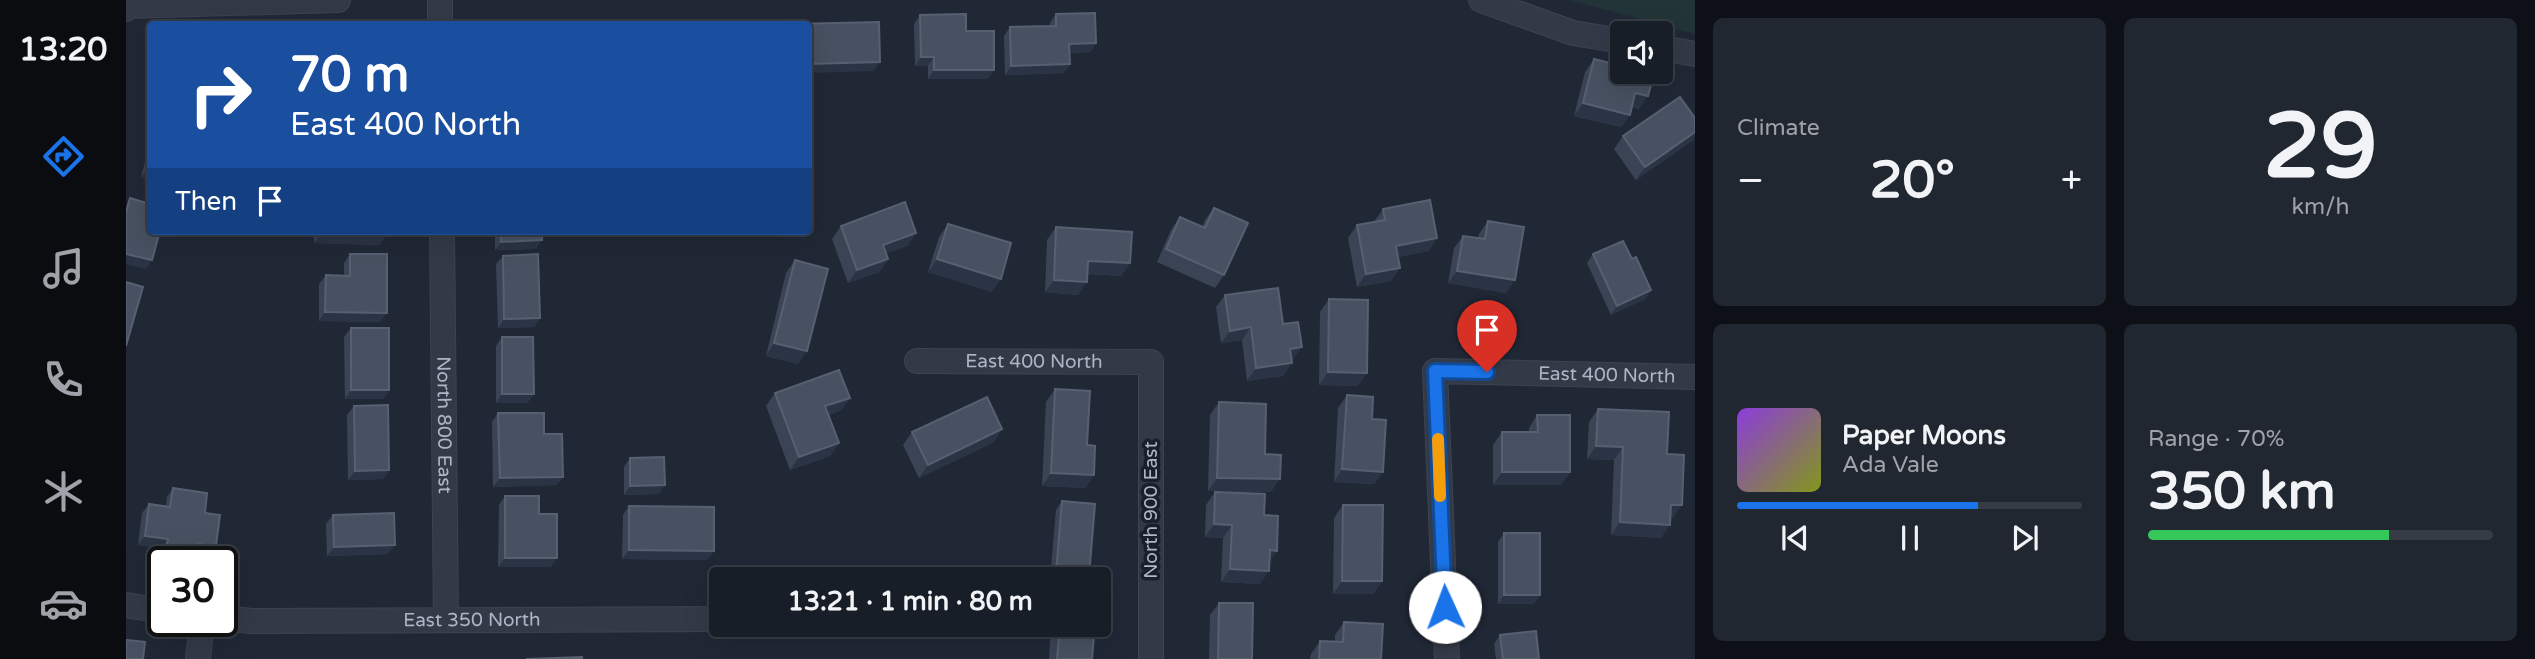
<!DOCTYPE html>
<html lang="en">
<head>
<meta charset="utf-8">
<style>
  :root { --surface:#181e28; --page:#212730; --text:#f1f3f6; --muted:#9fa2a8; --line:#363c45; --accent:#1a73e8 }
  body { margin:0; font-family:"Varela Round",sans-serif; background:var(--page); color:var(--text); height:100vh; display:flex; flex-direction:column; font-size:26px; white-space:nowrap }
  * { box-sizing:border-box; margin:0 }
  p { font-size:23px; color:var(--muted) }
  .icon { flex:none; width:38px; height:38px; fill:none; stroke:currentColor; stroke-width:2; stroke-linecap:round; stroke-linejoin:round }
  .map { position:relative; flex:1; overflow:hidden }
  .details { display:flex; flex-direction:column; gap:18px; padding:18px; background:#0d1016; width:840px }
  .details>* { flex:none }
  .top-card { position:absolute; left:21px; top:21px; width:665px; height:214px; border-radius:7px; box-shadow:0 7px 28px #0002,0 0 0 2px var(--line); background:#1a4fa0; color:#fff; overflow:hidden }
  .tools { position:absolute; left:1484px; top:21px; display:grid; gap:14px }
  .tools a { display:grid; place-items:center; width:63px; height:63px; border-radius:7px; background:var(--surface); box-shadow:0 7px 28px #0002,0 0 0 2px var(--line); font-size:35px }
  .speed { position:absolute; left:21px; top:546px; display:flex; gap:14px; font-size:35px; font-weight:700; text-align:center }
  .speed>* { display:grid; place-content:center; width:91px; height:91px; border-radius:50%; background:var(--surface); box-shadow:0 7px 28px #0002,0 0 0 2px var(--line); line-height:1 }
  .speed .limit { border:4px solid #111; border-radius:10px; background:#fff; color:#111 }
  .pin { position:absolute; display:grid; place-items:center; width:60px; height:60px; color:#fff; margin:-72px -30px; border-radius:50% 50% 50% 0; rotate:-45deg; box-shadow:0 0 7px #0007 }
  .pin .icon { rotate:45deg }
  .me { position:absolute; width:77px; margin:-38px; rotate:358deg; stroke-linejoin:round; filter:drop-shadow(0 0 5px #0008) }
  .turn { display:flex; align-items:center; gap:24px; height:147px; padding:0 28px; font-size:32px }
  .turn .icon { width:91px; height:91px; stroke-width:2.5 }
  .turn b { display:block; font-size:49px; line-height:60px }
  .then { display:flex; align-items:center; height:66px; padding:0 28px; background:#0003; gap:14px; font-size:26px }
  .big { font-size:52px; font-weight:800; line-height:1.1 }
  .details .widget { flex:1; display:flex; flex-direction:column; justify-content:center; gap:10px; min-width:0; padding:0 24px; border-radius:10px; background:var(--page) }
  .details .dial { align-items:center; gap:0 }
  .dial b { font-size:91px; line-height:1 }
  .song { display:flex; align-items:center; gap:21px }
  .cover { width:84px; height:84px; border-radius:10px; background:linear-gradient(135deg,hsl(270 70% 55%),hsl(70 70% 35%)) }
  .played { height:7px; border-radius:4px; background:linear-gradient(90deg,var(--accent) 70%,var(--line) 70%) }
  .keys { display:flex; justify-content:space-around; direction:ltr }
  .heat { display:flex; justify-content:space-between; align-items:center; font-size:38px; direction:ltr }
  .charge { height:10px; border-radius:5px; background:linear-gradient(90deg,#34c759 70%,var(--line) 0) }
  .details .tiles { flex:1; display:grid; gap:18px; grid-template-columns:repeat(2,1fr) }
  .trip { position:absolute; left:583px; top:567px; width:402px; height:70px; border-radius:7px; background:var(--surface); box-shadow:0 7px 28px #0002,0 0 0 2px var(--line); font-weight:800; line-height:70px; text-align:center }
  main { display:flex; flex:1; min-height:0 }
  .dock { display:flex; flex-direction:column; width:126px; justify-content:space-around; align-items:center; background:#0a0c10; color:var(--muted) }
  .dock .icon { width:49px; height:49px }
  .dock .selected { color:var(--accent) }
  .dock b { font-size:32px; color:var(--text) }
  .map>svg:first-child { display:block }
  .green { fill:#223437 }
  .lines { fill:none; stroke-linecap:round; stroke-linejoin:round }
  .minor-casing { stroke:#3d4350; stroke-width:26 }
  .minor { stroke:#333a47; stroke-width:24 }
  .wall { fill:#3b4455 }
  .shaded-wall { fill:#2b3444 }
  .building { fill:#475161; stroke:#576071; stroke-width:2 }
  .route-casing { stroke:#114b97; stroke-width:18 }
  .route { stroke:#1a73e8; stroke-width:12 }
  .slow { stroke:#f59e0b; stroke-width:12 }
  .labels { text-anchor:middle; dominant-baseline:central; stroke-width:7; stroke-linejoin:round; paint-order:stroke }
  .street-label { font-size:19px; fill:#aeb5c4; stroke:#19202b }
</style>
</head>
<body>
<main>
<nav class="dock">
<b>13:20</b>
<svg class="icon selected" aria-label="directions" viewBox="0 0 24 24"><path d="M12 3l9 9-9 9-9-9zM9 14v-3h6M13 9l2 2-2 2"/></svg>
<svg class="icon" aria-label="music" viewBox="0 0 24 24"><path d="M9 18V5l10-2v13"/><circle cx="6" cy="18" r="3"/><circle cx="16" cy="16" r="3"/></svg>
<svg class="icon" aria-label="phone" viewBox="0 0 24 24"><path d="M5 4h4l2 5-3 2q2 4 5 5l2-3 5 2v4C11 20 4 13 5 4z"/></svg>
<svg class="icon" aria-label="climate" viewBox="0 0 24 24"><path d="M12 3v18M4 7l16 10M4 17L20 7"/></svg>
<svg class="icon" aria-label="car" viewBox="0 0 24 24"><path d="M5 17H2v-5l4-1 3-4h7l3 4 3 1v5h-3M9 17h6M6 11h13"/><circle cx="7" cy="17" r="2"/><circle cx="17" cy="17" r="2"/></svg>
</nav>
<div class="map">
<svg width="1569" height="659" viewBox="0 0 1569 659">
  <rect width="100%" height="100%" fill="#202836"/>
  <!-- green -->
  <polygon class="green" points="1444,0 1569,0 1569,34"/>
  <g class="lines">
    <defs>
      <g id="minor">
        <polyline points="314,0 314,24"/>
        <polyline points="1355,0 1447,33 1496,41"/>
        <polyline points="0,9 1,6 212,0"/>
        <polyline points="1535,48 1569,54"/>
        <path id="s1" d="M316 231 320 620"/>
        <path id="s2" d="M791 361 1025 362V659"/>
        <polyline points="0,605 37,611"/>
        <path id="s3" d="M96 618 126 621 595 619"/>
        <polyline points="72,659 76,621"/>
        <path id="s4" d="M1321 659 1309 371 1569 377"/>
      </g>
    </defs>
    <!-- minor casing -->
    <use href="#minor" class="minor-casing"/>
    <!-- minor -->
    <use href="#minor" class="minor"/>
  </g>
  <!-- wall -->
  <g class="wall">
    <polygon points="930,14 970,43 964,52 944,53 944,64 938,73 879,75 878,36 884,27 924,26 924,23"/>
    <polygon points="794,15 840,31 868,70 861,79 802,79 802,66 789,66 788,24"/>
    <polygon points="1468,59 1513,109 1506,107 1504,115 1495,127 1448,116 1459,72"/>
    <polygon points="1569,118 1569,137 1567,140 1510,180 1488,149 1497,136"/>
    <polygon points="24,144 24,179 15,177"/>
    <polygon points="1088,208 1098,275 1089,288 1031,262 1045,230 1054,217 1076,227 1079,220"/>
    <polygon points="1257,209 1303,251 1272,257 1265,281 1231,287 1222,238 1231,225 1248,222"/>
    <polygon points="1362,221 1380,293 1322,283 1328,248 1337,236 1352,238 1353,234"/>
    <polygon points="822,224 866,292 802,272 813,237"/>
    <polygon points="715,226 790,233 781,246 760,253 762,259 753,272 722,283 706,239"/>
    <polygon points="930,227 1004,263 995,276 961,274 952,295 919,292 921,240"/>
    <polygon points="188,231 260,231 254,245 188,243"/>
    <polygon points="369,231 416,231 410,249 369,250"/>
    <polygon points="224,254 254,322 193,321 193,284 200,275 218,276 218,263"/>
    <polygon points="1467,254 1506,259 1525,290 1519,299 1485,315 1461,263"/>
    <polygon points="377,256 414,318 408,327 372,328 370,264"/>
    <polygon points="669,260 672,364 640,356 660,273"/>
    <polygon points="1099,295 1167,360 1166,360 1157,376 1121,381 1116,340 1095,343 1090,307"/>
    <polygon points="1203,299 1232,386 1193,385 1194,312"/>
    <polygon points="225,328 263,390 257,399 219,399 218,337"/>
    <polygon points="376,337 408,394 401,403 370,403 370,346"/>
    <polygon points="929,389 961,445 968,475 959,488 916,486 920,402"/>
    <polygon points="649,393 724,398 715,410 703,415 713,443 704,456 664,470 640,406"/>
    <polygon points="1221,395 1257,472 1248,484 1208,482 1212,408"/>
    <polygon points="1093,402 1145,492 1082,491 1084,415"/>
    <polygon points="228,406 263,470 257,479 222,480 221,415"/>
    <polygon points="1472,409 1541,454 1547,518 1545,518 1535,538 1485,535 1488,460 1461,459 1463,422"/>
    <polygon points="372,413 418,434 437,477 430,485 367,487 366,422"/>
    <polygon points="1411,415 1444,472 1435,485 1367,485 1367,445 1376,432 1403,432 1403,428"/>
    <polygon points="786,432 868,442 793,478 777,445"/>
    <polygon points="504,458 533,494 498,495 498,467"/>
    <polygon points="47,488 79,513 90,546 83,555 69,553 65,559 35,554 36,548 12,545 16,513 23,504 40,507 41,497"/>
    <polygon points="1089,492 1138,515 1151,551 1143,562 1134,584 1095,582 1097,538 1079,537 1080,505"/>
    <polygon points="379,496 413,514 431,558 424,567 372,567 373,505"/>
    <polygon points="936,501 961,579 924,579 930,510"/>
    <polygon points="1217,505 1256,581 1247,594 1207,594 1208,518"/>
    <polygon points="503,506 588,551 581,560 496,559 497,515"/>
    <polygon points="207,515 262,554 201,556 200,524"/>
    <polygon points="1378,533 1408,604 1372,604 1372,542"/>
    <polygon points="1093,603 1126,659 1083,659 1084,615"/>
    <polygon points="1218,622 1255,659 1184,659 1185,654 1194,641 1209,641 1209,635"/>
    <polygon points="925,625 969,625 966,659 923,659"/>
    <polygon points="1374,635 1413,659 1370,659 1368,644"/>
  </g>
  <!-- shaded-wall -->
  <g class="shaded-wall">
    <polygon points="970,43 964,52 937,53 943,44"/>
    <polygon points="795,57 808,57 802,66 789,66"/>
    <polygon points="754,62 748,71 682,73 682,64"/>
    <polygon points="944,64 938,73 879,75 885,66"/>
    <polygon points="808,70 868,70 861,79 802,79"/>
    <polygon points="1509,93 1522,96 1513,109 1500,106"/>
    <polygon points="1457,103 1504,115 1495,127 1448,116"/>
    <polygon points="1569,132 1569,137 1567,140 1510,180 1519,167"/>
    <polygon points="21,168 24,169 24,179 15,177"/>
    <polygon points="41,231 69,231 65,237"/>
    <polygon points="790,233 781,246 748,258 757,245"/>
    <polygon points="194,234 260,236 254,245 188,243"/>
    <polygon points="1311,238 1303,251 1261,259 1270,246"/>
    <polygon points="416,240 410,249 369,250 375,242"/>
    <polygon points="0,254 26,260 20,269 0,264"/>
    <polygon points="762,259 753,272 722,283 731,270"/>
    <polygon points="811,259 875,279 866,292 802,272"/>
    <polygon points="962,261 1004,263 995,276 953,273"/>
    <polygon points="1274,268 1265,281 1231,287 1240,274"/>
    <polygon points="1331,271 1389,280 1380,293 1322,283"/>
    <polygon points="928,280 961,282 952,295 919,292"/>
    <polygon points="1525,290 1519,299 1485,315 1491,306"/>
    <polygon points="199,312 261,313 254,322 193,321"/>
    <polygon points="414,318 408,327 372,328 378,319"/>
    <polygon points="1125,327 1116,340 1095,343 1104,331"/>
    <polygon points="648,343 681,351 672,364 640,356"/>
    <polygon points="1176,347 1167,360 1155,361 1164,349"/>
    <polygon points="1166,363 1157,376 1121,381 1130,368"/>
    <polygon points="1202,372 1241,373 1232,386 1193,385"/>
    <polygon points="225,390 263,390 257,399 219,399"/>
    <polygon points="376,394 408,394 401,403 370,403"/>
    <polygon points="724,398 715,410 691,419 699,406"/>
    <polygon points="876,429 868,442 793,478 802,465"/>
    <polygon points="713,443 704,456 664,470 673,457"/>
    <polygon points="1470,446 1497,447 1488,460 1461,459"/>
    <polygon points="1216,469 1257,472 1248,484 1208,482"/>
    <polygon points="263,470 257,479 222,480 229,471"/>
    <polygon points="1376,472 1444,472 1435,485 1367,485"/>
    <polygon points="925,473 968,475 959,488 916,486"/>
    <polygon points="437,477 430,485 367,487 374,478"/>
    <polygon points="1091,478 1154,479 1145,492 1082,491"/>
    <polygon points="539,485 533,494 498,495 504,486"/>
    <polygon points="1545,505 1556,505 1547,518 1536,518"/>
    <polygon points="1494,522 1544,525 1535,538 1485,535"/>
    <polygon points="1088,524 1106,525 1097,538 1079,537"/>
    <polygon points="19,536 42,539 36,548 12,545"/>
    <polygon points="72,544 90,546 83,555 69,553 65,559 35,554 41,545"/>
    <polygon points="269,545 262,554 201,556 208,547"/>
    <polygon points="503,550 588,551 581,560 496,559"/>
    <polygon points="1144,550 1151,551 1142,564"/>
    <polygon points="379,558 431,558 424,567 372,567"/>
    <polygon points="1104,569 1143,571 1134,584 1095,582"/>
    <polygon points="930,573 963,576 961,579 925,579"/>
    <polygon points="1216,581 1256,581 1247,594 1207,594"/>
    <polygon points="1378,595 1414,595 1408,604 1372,604"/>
  </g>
  <!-- building -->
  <g class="building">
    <polygon points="969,13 970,43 943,44 944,64 885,66 884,27 930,26 930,14"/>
    <polygon points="840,14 840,31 868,31 868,70 808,70 808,57 795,57 794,15"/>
    <polygon points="412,20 413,24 377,24 376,21"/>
    <polygon points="753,22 754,62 682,64 682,24 666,24"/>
    <polygon points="229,23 263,24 229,24"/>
    <polygon points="1468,59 1496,66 1496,72 1518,72 1528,74 1522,96 1509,93 1504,115 1457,103"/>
    <polygon points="1554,97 1569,118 1569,132 1519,167 1497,136"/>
    <polygon points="24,157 24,169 21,168"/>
    <polygon points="4,198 24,204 24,231 34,231 26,260 0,254 0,212"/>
    <polygon points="1304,200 1311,238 1270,246 1274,268 1240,274 1231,225 1259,220 1257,209"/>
    <polygon points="779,202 790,233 757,245 762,259 731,270 715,226"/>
    <polygon points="1088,208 1122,223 1098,275 1040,249 1054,217 1079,228"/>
    <polygon points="1362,221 1398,227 1389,280 1331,271 1337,236 1359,239"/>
    <polygon points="822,224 885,243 875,279 811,259"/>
    <polygon points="930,227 1006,232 1004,263 962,261 961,282 928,280"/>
    <polygon points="194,231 260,231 260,236 194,234"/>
    <polygon points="375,231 416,231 416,240 375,242"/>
    <polygon points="1497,241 1506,259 1510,257 1525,290 1491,306 1467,254"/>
    <polygon points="224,254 261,254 261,313 199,312 200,275 224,276"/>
    <polygon points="412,254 414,318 378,319 377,256"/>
    <polygon points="669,260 702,269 681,351 648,343"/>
    <polygon points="0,282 17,287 0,346"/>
    <polygon points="1152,288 1157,324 1172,322 1176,347 1164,349 1166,363 1130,368 1125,327 1104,331 1099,295"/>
    <polygon points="1203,299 1242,300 1241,373 1202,372"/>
    <rect x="225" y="328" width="38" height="62"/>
    <polygon points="376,337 407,337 408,394 376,394"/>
    <polygon points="713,370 724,398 699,406 713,443 673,457 649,393"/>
    <polygon points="929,389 964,391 961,445 969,446 968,475 925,473"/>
    <polygon points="1221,395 1247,397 1246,419 1260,420 1257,472 1216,469"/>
    <polygon points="861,397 876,429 802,465 786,432"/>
    <polygon points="1093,402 1140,404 1139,454 1155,455 1154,479 1091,478"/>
    <polygon points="262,405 263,470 229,471 228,406"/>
    <polygon points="1472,409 1543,412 1541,454 1558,455 1556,505 1545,505 1544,525 1494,522 1497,447 1470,446"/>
    <polygon points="372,413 418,413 418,434 436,434 437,477 374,478"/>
    <polygon points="1411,415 1444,415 1444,472 1376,472 1376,432 1412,432"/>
    <polygon points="538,457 539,485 504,486 504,458"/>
    <polygon points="47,488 81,493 79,513 94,515 90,546 72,544 71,550 41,545 42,539 19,536 23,504 44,507"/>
    <polygon points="1089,492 1139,494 1138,515 1152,516 1151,551 1144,550 1143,571 1104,569 1106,525 1088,524"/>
    <polygon points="379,496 413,496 413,514 431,514 431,558 379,558"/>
    <polygon points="936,501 969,504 963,576 930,573"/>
    <polygon points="1217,505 1257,505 1256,581 1216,581"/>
    <polygon points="503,506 588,507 588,551 503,550"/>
    <polygon points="268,513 269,545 208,547 207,515"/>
    <rect x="1378" y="533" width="36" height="62"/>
    <polygon points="1093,603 1127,603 1126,659 1092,659"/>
    <polygon points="1218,622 1257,624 1255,659 1193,659 1194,641 1217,642"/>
    <polygon points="934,625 969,625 966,659 931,659"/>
    <polygon points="1410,631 1413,659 1377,659 1374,635"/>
    <polygon points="0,640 19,642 17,659 0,659"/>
    <polygon points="456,657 456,659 400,659"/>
  </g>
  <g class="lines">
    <defs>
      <polyline id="route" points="1319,607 1309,371 1361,372"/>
    </defs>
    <!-- route casing -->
    <use href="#route" class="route-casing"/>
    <!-- route -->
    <use href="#route" class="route"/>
    <!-- slow -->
    <polyline class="slow" points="1312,439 1314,496"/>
  </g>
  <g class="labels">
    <!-- street labels -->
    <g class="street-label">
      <text stroke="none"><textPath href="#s2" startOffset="117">East 400 North</textPath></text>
      <text stroke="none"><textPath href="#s4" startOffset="460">East 400 North</textPath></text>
      <text stroke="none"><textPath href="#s1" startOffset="194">North 800 East</textPath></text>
      <text transform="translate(1025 510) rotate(-90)">North 900 East</text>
      <text stroke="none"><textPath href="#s3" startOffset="250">East 350 North</textPath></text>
    </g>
  </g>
</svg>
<div class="tools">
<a><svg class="icon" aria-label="sound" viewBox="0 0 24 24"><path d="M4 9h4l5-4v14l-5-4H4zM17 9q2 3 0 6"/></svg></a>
</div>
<div class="speed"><div class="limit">30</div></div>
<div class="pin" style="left:1361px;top:372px;background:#d93025"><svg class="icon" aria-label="arrive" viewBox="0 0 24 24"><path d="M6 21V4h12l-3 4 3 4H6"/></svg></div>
<svg class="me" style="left:1319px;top:607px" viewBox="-20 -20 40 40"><circle r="19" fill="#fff"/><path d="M0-13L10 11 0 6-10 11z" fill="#1a73e8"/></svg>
<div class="trip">13:21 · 1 min · 80 m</div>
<div class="top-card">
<div class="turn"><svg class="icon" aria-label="right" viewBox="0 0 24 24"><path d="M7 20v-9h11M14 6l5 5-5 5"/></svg><div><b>70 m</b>East 400 North</div></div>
<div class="then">Then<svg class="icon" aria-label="arrive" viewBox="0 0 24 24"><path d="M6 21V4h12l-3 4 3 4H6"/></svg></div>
</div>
</div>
<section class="details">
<div class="tiles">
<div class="widget"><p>Climate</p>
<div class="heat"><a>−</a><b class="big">20°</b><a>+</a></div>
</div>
<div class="widget dial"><b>29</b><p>km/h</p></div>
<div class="widget">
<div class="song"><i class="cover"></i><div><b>Paper Moons</b><p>Ada Vale</p></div></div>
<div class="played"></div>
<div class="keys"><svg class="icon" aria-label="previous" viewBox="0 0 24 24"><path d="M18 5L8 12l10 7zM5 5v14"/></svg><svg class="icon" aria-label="pause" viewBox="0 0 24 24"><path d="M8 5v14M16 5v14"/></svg><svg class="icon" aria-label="next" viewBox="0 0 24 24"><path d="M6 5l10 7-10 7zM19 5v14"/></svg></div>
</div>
<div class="widget"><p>Range · 70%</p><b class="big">350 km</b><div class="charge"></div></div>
</div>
</section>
</main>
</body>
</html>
